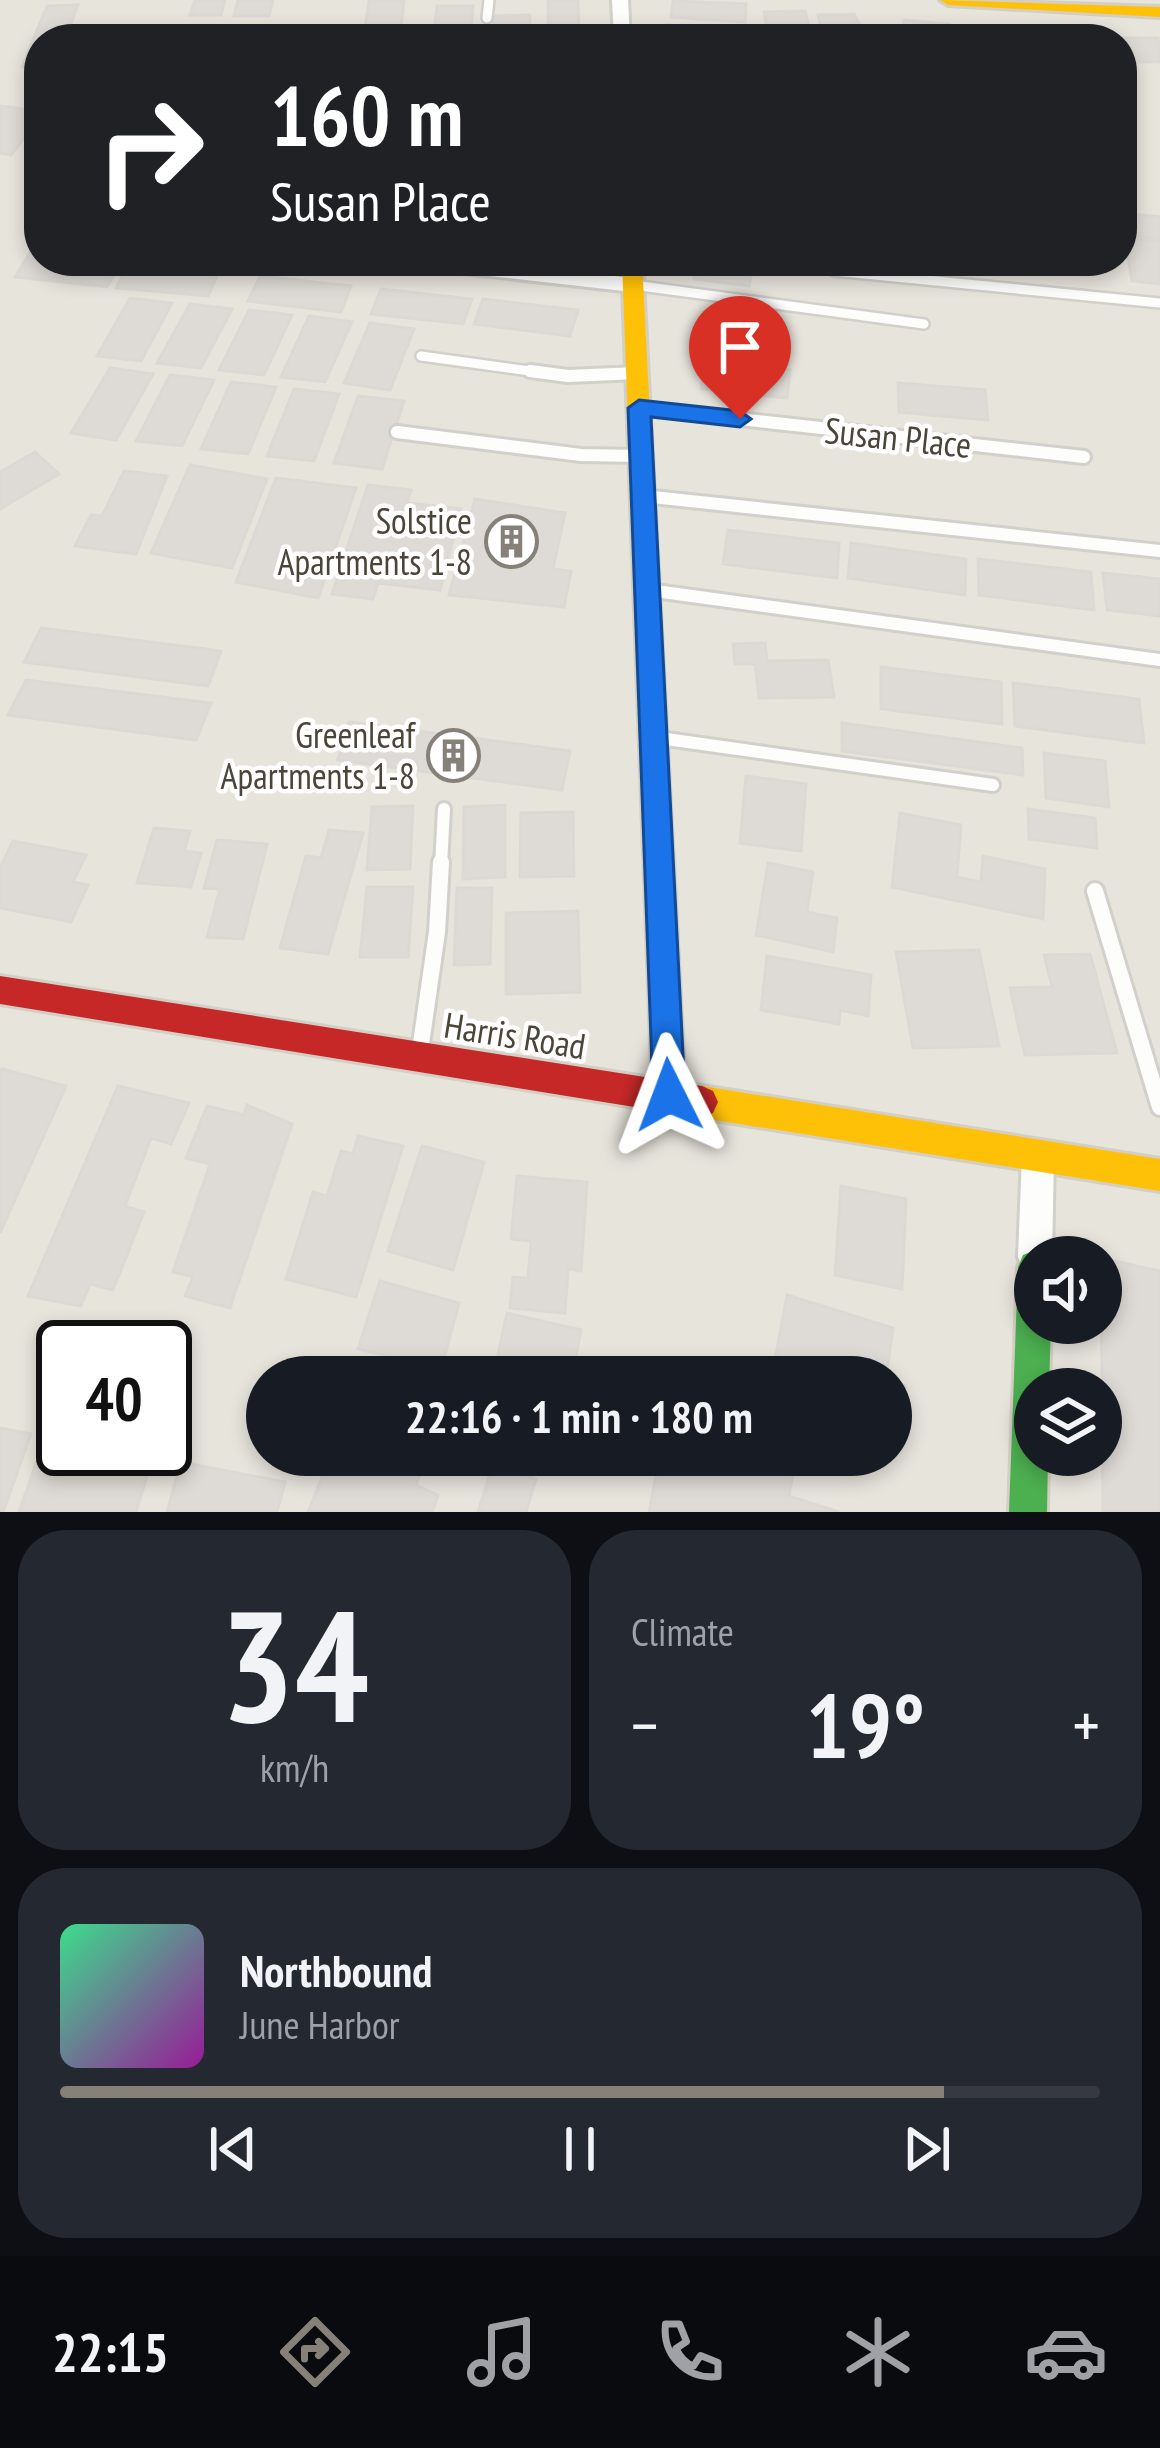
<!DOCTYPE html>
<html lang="en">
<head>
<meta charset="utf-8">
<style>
  :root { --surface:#171b24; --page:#242831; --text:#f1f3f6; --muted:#9ea1a6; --line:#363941; --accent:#868178 }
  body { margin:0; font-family:"PT Sans Narrow",sans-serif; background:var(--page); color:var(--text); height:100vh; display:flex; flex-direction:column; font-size:45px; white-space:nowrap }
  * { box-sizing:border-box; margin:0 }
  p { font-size:39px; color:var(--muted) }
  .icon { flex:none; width:66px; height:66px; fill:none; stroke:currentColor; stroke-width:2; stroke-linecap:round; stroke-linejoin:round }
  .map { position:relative; height:1512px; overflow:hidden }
  .panel { display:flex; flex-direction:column; gap:18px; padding:18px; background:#0d0f14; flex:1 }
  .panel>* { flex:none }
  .hud { position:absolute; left:24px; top:24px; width:1113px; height:252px; border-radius:48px; box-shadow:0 6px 18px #0003; background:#202124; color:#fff; overflow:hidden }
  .buttons { position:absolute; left:1014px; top:1236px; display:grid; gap:24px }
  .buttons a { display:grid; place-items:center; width:108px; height:108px; border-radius:50%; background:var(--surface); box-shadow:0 6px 18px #0003; font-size:60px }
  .speed { position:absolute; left:36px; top:1320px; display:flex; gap:24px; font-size:60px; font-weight:700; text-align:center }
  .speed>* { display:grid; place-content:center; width:156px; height:156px; border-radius:50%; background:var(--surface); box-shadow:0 6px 18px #0003; line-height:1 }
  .speed .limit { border:6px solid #111; border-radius:18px; background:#fff; color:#111 }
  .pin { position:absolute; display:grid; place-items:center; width:102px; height:102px; color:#fff; margin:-123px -51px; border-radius:50% 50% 50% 0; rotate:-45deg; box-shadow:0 0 12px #0007 }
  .pin .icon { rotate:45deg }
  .me { position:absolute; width:132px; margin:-66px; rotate:357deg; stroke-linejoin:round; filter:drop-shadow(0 0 9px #0008) }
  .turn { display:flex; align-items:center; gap:42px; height:252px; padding:0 48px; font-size:54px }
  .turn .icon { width:156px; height:156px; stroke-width:2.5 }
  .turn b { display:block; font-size:84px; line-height:102px }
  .big { font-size:90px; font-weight:600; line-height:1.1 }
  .panel .widget { flex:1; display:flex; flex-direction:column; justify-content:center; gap:18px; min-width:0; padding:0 42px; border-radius:48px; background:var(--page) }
  .panel .dial { align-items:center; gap:0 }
  .dial b { font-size:156px; line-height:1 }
  .song { display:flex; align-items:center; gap:36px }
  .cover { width:144px; height:144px; border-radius:18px; background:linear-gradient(135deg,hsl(150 70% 55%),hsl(300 70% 35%)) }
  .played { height:12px; border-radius:6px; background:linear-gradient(90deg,var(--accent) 85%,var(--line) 85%) }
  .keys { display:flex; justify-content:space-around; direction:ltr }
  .heat { display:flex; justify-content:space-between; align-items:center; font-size:66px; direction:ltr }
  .panel .tiles { flex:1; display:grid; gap:18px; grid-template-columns:1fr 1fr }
  .widget:last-child { grid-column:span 2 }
  .trip { position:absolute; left:246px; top:1356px; width:666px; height:120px; border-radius:60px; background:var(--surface); box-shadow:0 6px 18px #0003; font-weight:600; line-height:120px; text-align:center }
  .menu { display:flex; height:192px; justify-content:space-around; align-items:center; background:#090b0e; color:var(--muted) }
  .menu .icon { width:84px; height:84px }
  .menu .selected { color:var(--accent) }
  .menu b { font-size:54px; color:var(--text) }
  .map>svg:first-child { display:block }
  .residential { fill:#e7e4dc; fill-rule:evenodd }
  .building { fill:#dedbd6; stroke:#dcd9d4; stroke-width:3 }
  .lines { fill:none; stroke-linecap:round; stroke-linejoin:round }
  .lane-far2-casing { stroke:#d2d0cb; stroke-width:14 }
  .lane-far1-casing { stroke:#d2d0cb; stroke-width:18 }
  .lane-casing { stroke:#d2d0cb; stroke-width:22 }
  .street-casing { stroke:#d2d0cb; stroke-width:6 }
  .fast-casing { stroke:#d3cfc5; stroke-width:6 }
  .slow-casing { stroke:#d3cfc5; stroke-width:6 }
  .jam-casing { stroke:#d3cfc5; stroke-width:6 }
  .lane-far2 { stroke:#fdfdfc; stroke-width:9 }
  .lane-far1 { stroke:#fdfdfc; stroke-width:12 }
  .lane { stroke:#fdfdfc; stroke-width:16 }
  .street { fill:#fdfdfc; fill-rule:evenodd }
  .fast { fill:#4caf50; fill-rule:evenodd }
  .slow { fill:#ffc107; fill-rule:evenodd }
  .jam { fill:#c62828; fill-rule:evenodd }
  .route { fill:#1a73e8; stroke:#114b97; stroke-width:3 }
  .labels { text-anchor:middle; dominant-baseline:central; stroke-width:9; stroke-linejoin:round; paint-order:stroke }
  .street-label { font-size:36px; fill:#4b4439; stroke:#fff }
  .poi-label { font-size:36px; fill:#4b4439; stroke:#fff; text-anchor:end }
</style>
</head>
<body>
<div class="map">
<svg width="1160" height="1512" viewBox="0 0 1160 1512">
  <rect width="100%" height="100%" fill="#f4f2ee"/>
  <!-- residential -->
  <path class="residential" d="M0 0H1160V1512H0ZM39 39H1122V261H39ZM1035 1257H1101V1323H1035ZM63 1347H165V1449H63ZM267 1377H891V1455H267ZM1035 1389H1101V1455H1035Z"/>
  <!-- building -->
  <g class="building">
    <polygon points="195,0 225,0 221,15 190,15"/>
    <polygon points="238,0 273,0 269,16 234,16"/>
    <polygon points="548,0 578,0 579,39 548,39"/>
    <polygon points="369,1 404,1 401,27 365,27"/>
    <polygon points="673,1 746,4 745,22 671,17"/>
    <polygon points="78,5 65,39 39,39 39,67 22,67 47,6"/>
    <polygon points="437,6 473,6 471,33 434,33"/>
    <polygon points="805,11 812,38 768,34 764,12"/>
    <polygon points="854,14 866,36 822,31 818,15"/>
    <polygon points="530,15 530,38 494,38 494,16"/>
    <polygon points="904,20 949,24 948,39 903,38"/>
    <polygon points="667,25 726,29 724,39 664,39"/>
    <polygon points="982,26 1014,26 1019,39 987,39"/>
    <polygon points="1125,38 1158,38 1160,62 1134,62"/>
    <polygon points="1,106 39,111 39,119 11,155 0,153"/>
    <polygon points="1122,213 1160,217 1160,239 1122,235"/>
    <polygon points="1122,238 1160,241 1160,284 1132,281 1128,257 1122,257"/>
    <polygon points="30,253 39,254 39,261 121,263 107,287 15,277"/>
    <polygon points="698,261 753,261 749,286 694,279"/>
    <polygon points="129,264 219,272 208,296 116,288"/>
    <polygon points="260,276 351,286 341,312 248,301"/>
    <polygon points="381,289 472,299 463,324 371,314"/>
    <polygon points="130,298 172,303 141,361 97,356"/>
    <polygon points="483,299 578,310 570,336 474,324"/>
    <polygon points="190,304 232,309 201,368 157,363"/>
    <polygon points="249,310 292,315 264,375 219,370"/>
    <polygon points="309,316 352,322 325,382 281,377"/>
    <polygon points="370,323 414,329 390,390 344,383"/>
    <polygon points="705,362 790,370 787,398 701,389"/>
    <polygon points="110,368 153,374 116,440 71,433"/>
    <polygon points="170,375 214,380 182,446 136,441"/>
    <polygon points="231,382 276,387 248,454 201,449"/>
    <polygon points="898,383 985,390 988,420 899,412"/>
    <polygon points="294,389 339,394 314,461 267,456"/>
    <polygon points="358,396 404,401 382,469 334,463"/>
    <polygon points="35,452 59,474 0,509 0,472"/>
    <polygon points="190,465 267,479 232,568 151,553"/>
    <polygon points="124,471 167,476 136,554 75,546 91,515 102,516"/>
    <polygon points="276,478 356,488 318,598 236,582"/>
    <polygon points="368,485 411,490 407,503 461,509 440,590 378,583 373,599 332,594"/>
    <polygon points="475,499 565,513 553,569 571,571 564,607 449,595"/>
    <polygon points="728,530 839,543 837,578 723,564"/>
    <polygon points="851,543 966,559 965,595 848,578"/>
    <polygon points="978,559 1091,572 1094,610 979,595"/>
    <polygon points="1103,573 1160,579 1160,616 1107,610"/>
    <polygon points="41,628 221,651 208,686 24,662"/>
    <polygon points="765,643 767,661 828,660 834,697 759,698 755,664 735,664 733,644"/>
    <polygon points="881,667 1001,682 1002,724 881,709"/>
    <polygon points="26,680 211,703 196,740 8,715"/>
    <polygon points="1013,683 1139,699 1144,743 1015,726"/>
    <polygon points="349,722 570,751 562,790 338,760"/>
    <polygon points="842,723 1022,748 1023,775 842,751"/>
    <polygon points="1044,753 1105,761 1109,807 1046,798"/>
    <polygon points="746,776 806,784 801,851 740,843"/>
    <polygon points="505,805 505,877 463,879 464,807"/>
    <polygon points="413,806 410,869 367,870 372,807"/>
    <polygon points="1028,809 1095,818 1097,848 1029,839"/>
    <polygon points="573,812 574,876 520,877 521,813"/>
    <polygon points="900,813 961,825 957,877 981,882 983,856 1045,869 1043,919 892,887"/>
    <polygon points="154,828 190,831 184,851 201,853 191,887 137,883"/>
    <polygon points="329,830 363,833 328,954 280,948 306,856 321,858"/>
    <polygon points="217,840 267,844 243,939 207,937 220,889 204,888"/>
    <polygon points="13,841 86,855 73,882 88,885 71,922 0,908 0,868"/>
    <polygon points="768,863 813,872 807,912 837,918 833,952 756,935"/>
    <polygon points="367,887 413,887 408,957 360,957"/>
    <polygon points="457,888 492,888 490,964 454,965"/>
    <polygon points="578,911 580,992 506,994 506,913"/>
    <polygon points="979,950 999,1046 913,1048 896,952"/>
    <polygon points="1090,954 1117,1053 1025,1055 1010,988 1052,987 1044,955"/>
    <polygon points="767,956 871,975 868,1016 840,1010 839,1024 761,1010"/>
    <polygon points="2,1069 66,1086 0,1233 0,1073"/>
    <polygon points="118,1086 189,1103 171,1144 151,1138 125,1206 144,1212 113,1290 90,1284 81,1306 28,1296"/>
    <polygon points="247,1105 292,1124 230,1308 185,1296 193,1277 173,1272 210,1164 186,1158 207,1106 244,1115"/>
    <polygon points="358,1136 403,1146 356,1297 286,1279 313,1192 327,1196 341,1151 353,1154"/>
    <polygon points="422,1146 484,1162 453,1270 388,1251"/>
    <polygon points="517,1176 587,1182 581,1271 568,1269 565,1313 510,1308 513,1277 528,1278 531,1241 511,1239"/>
    <polygon points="841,1186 906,1199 902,1289 835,1275"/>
    <polygon points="1101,1258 1160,1271 1160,1512 1103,1512"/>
    <polygon points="380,1281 459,1303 439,1377 388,1377 392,1357 358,1349"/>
    <polygon points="787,1295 893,1328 886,1377 772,1377"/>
    <polygon points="507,1313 581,1330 572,1377 493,1377"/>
    <polygon points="891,1381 905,1386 896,1453 891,1451"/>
    <polygon points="0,1428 31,1434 3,1512 0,1512"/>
    <polygon points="46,1435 63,1438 63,1449 115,1449 153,1457 136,1512 19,1512"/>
    <polygon points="331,1455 364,1466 369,1455 427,1456 416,1485 438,1495 432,1512 308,1512"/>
    <polygon points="660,1455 796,1455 789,1496 839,1512 649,1512"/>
    <polygon points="494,1461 536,1479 526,1512 478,1512"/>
    <polygon points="181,1462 285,1482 277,1512 167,1512"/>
  </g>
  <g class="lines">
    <defs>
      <g id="lane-far2">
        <polyline points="487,18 489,0"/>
        <polyline points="818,261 834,271 1160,303"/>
        <polyline points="633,285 924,324"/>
        <polyline points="421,356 552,374"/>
        <polyline points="617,374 638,373"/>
      </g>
      <g id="lane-far1">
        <polyline points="530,371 568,376 638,373"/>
        <polyline points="639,408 1084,457"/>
        <polyline points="397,432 581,455 642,456"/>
        <polyline points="643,496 1160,551"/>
        <polyline points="648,590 1160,660"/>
        <polyline points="659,738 993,785"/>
        <polyline points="441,865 444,809"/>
      </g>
      <g id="lane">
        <polyline points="1095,891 1160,1107"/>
        <polyline points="420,1051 437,932 441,862"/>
      </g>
      <g id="street">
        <polygon points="612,0 628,0 630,39 614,39"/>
        <polygon points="398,261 468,261 633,278 643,285 633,292 408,267"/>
        <polygon points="1038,1140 1050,1144 1054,1156 1052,1257 1035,1257 1035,1274 1023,1269 1018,1257 1022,1156 1026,1144"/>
      </g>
      <polygon id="fast" points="1035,1250 1048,1257 1035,1257 1035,1323 1051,1323 1049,1389 1035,1389 1035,1455 1048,1455 1047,1512 1009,1512 1018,1267 1023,1255"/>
      <g id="slow">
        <polygon points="940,0 1160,7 1160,17 948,5"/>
        <polygon points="622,261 642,261 685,1095 680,1106 669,1111 658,1106 653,1095"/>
        <polygon points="702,1086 1160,1159 1160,1191 702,1118 691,1113 686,1102 691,1091"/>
      </g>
      <polygon id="jam" points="0,976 702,1086 713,1091 718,1102 713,1113 702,1118 0,1004"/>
    </defs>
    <!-- lane-far2 casing -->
    <use href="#lane-far2" class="lane-far2-casing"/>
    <!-- lane-far1 casing -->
    <use href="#lane-far1" class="lane-far1-casing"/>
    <!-- lane casing -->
    <use href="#lane" class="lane-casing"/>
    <!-- street casing -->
    <use href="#street" class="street-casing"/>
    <!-- fast casing -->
    <use href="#fast" class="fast-casing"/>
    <!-- slow casing -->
    <use href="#slow" class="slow-casing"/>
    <!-- jam casing -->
    <use href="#jam" class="jam-casing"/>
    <!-- lane-far2 -->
    <use href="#lane-far2" class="lane-far2"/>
    <!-- lane-far1 -->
    <use href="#lane-far1" class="lane-far1"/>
    <!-- lane -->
    <use href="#lane" class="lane"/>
    <!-- street -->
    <use href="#street" class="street"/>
    <!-- fast -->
    <use href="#fast" class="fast"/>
    <!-- slow -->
    <use href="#slow" class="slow"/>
    <!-- jam -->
    <use href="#jam" class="jam"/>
  </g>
  <!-- route -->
  <polygon class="route" points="639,400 740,411 751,419 740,427 651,417 685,1095 681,1107 669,1111 658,1107 653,1095 628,408"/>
  <!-- icons -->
  <defs>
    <symbol id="building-ring" viewBox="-11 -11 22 22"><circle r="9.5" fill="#fff" stroke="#868178" stroke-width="1.5"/><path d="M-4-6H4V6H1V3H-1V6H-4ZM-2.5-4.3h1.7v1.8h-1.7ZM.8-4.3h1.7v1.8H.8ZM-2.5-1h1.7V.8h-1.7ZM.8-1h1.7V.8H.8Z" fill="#868178"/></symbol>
  </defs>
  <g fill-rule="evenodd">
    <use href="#building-ring" x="482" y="512" width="59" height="59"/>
    <use href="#building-ring" x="424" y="726" width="59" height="59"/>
  </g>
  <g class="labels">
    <!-- street labels -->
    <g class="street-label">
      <text transform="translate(898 437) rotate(6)">Susan Place</text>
      <text transform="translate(515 1035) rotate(9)">Harris Road</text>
    </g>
    <!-- poi labels -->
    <g class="poi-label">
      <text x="472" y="520">Solstice<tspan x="472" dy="41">Apartments 1-8</tspan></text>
      <text x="415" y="734">Greenleaf<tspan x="415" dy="41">Apartments 1-8</tspan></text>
    </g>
  </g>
</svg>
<div class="buttons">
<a><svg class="icon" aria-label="sound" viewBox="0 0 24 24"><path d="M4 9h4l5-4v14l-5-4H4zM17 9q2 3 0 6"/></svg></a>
<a><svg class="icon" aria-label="layers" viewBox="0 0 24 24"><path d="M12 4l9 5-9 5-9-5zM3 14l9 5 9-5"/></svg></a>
</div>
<div class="speed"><div class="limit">40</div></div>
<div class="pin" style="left:740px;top:419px;background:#d93025"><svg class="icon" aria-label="arrive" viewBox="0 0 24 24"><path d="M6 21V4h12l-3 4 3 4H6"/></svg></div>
<svg class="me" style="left:669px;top:1095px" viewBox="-20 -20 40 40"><path d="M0-17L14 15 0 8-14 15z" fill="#1a73e8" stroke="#fff" stroke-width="4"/></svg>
<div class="trip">22:16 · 1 min · 180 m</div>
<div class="hud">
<div class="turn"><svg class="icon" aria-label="right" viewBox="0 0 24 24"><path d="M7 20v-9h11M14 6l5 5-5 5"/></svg><div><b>160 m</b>Susan Place</div></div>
</div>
</div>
<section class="panel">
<div class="tiles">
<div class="widget dial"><b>34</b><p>km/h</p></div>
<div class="widget"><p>Climate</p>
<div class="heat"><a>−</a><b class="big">19°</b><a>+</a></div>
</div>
<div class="widget">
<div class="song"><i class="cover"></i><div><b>Northbound</b><p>June Harbor</p></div></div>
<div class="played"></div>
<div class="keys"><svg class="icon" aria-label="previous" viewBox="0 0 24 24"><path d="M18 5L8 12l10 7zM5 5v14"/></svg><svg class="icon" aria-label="pause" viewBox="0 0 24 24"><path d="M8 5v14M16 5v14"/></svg><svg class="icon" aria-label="next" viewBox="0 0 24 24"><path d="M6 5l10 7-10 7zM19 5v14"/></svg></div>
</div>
</div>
</section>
<nav class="menu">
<b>22:15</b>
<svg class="icon selected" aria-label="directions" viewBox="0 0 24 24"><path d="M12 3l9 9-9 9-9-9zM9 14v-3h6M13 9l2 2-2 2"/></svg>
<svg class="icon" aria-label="music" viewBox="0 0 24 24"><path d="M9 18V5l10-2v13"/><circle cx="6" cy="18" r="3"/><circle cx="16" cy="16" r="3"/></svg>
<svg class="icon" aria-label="phone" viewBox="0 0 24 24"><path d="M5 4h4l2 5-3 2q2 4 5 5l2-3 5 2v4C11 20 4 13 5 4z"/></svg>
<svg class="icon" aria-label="climate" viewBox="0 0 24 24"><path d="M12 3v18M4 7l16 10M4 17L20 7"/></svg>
<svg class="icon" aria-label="car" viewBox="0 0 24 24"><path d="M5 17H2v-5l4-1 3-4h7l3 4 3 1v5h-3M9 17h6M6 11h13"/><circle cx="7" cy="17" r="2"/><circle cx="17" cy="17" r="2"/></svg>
</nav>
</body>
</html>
